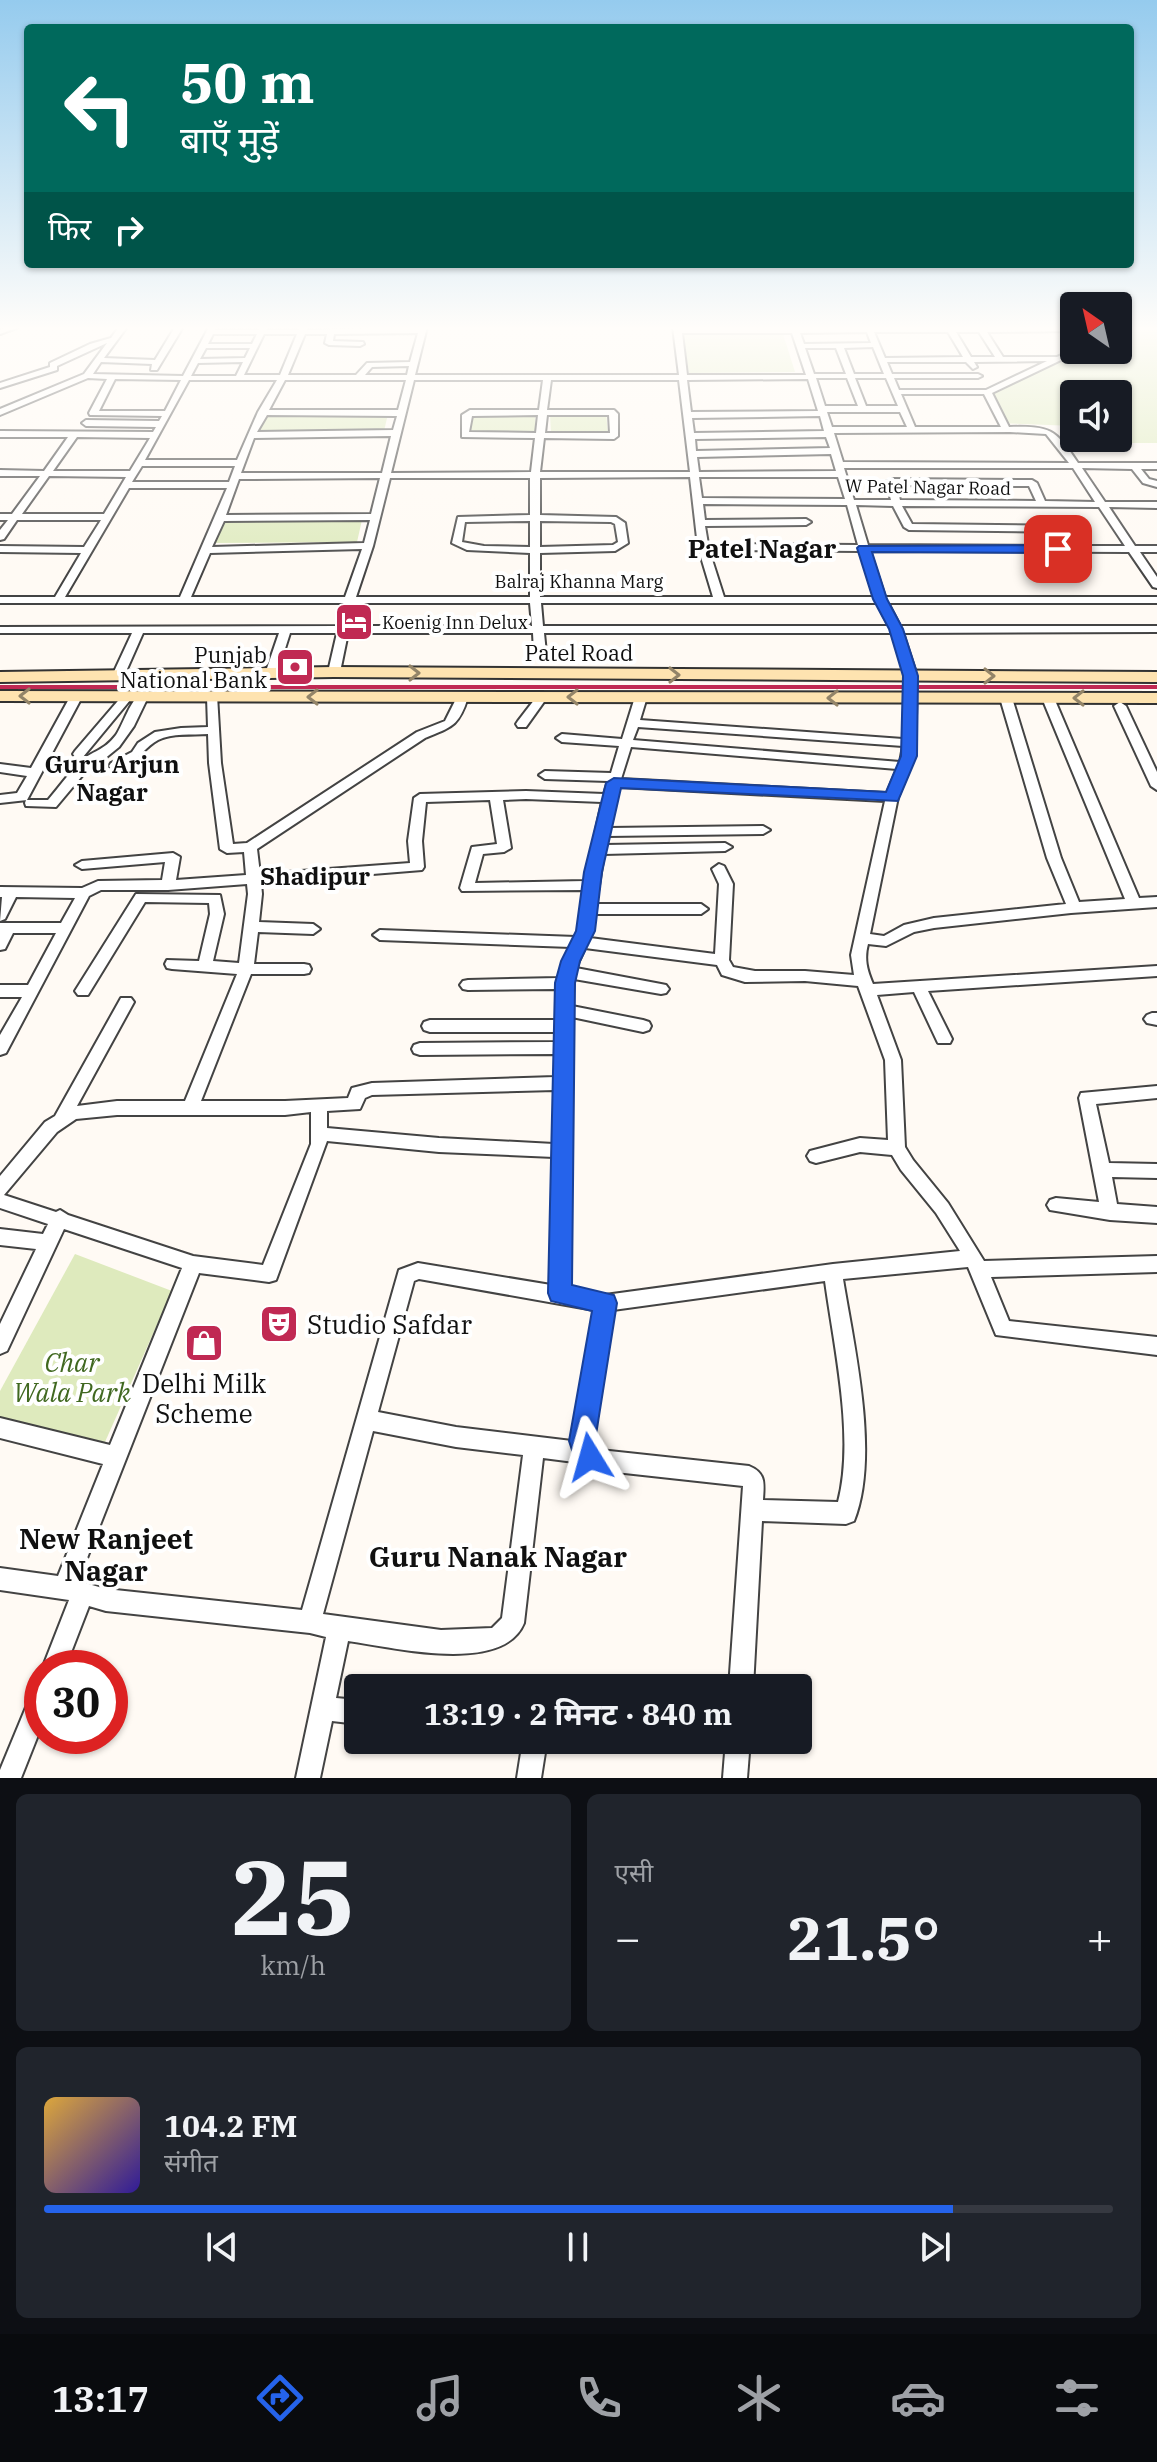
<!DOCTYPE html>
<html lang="hi">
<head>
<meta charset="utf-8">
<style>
  :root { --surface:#171b24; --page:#20242c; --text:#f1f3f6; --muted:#9ea1a6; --line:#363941; --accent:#2563eb }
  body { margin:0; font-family:"IBM Plex Serif","Noto Sans Devanagari",serif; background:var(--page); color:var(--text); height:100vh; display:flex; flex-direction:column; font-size:30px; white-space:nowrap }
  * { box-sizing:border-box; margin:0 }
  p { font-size:26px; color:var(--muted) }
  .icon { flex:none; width:44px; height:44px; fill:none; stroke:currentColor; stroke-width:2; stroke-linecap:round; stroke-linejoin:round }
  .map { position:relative; height:1778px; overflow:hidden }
  .panel { display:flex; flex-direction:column; gap:16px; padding:16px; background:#0d0f14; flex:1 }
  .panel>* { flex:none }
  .hud { position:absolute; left:24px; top:24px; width:1110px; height:244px; border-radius:8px; box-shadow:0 2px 6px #0004; background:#00695c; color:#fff; overflow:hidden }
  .needle { width:52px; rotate:326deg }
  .fabs { position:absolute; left:1060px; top:292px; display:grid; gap:16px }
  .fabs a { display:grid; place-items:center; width:72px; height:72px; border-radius:8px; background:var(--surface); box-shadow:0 2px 6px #0004; font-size:40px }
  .speed { position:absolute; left:24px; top:1650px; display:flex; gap:16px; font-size:40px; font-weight:700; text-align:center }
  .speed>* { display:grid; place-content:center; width:104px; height:104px; border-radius:50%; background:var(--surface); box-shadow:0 2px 6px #0004; line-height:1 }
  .speed .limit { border:12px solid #d22; background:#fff; color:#111 }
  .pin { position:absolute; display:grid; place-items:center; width:68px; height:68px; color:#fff; margin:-34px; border-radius:16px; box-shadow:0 4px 12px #0006 }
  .me { position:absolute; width:88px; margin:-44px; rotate:352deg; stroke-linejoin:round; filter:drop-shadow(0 0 6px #0008) }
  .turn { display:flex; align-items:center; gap:28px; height:168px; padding:0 24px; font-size:36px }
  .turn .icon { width:104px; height:104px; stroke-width:2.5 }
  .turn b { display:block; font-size:56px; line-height:68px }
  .then { display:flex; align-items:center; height:76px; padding:0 24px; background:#0003; gap:16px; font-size:30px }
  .big { font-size:60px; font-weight:700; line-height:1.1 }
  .panel .tile { flex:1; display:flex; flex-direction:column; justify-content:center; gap:12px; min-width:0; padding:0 28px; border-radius:12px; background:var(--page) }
  .panel .dial { align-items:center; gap:0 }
  .dial b { font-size:104px; line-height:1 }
  .song { display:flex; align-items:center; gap:24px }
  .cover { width:96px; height:96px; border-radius:12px; background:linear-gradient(135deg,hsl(40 70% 55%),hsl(250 70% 35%)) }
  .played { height:8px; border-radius:4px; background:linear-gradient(90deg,var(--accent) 85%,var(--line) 85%) }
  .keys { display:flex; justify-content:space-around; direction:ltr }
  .heat { display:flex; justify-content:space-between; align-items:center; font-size:44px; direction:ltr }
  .panel .tiles { flex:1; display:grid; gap:16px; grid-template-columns:1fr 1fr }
  .tile:last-child { grid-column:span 2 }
  .trip { position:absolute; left:344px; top:1674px; width:468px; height:80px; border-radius:8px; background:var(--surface); box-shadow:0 2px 6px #0004; font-weight:700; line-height:80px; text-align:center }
  .tab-bar { display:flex; height:128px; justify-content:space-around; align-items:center; background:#090b0e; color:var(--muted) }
  .tab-bar .icon { width:56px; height:56px }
  .tab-bar .selected { color:var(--accent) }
  .tab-bar b { font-size:36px; color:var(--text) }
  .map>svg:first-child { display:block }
  .green { fill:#deeabd }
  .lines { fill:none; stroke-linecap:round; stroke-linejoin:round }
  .street-casing { stroke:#434343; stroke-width:4 }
  .secondary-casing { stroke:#323232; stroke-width:4 }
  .street { fill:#fff; fill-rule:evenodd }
  .secondary { fill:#fee3b0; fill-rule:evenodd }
  .rail { stroke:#c02953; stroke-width:4 }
  .oneway { stroke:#938468 }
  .route { fill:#2563eb; stroke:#184099; stroke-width:2 }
  .labels { text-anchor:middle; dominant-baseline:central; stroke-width:8; stroke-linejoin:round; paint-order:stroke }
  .far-street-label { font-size:18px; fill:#101010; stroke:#fff }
  .far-poi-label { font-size:18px; fill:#101010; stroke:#fff; text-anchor:start }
  .street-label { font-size:22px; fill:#101010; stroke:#fff }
  .poi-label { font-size:22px; fill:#101010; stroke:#fff; text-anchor:end }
  .neighbourhood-label { font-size:24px; font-weight:bold; fill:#101010; stroke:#fff }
  .far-district-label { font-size:26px; font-weight:bold; fill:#101010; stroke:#fff }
  .near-poi-label { font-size:26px; fill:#101010; stroke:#fff; text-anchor:start }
  .near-park-label { font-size:26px; font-style:italic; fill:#406820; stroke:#fff }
  .near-neighbourhood-label { font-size:28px; font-weight:bold; fill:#101010; stroke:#fff }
</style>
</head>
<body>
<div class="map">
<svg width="1157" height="1778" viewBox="0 0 1157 1778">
  <rect width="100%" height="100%" fill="#fffaf4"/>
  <!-- green -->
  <g class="green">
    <polygon points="1129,327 1157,327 1157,443 1093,443 1090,438 1118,438 1118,394 1074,394 1074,426 999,423 987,392 1079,350 1118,350 1118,332"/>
    <polygon points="683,334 783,334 795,372 689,373"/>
    <polygon points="535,412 536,434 470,435 471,413"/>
    <polygon points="606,413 608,433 551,434 550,414"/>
    <polygon points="388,414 384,431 257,432 264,415"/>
    <polygon points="362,520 357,542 211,543 219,522"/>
    <polygon points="75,1254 172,1291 105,1442 0,1418 0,1391"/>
  </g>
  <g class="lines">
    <defs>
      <g id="street">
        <polygon points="7,327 19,327 0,334 0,330"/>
        <path d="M119 327H127L104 358 155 360 175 327H183L157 370H151L152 364 101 362 93 374 183 376 209 327H217L215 330H259L260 327H268L266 330H299L300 327H308L307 330 427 327 415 375H679L673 327H1074V331L987 332 1003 357H1057L1074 349 1082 350 992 393 1009 427C1051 426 1055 429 1078 463H1157V469H1141L1149 479 1157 481V487L1143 483 1132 469 1082 468 1105 502H1157V508L1109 507 1135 546H1157V552H1140L1157 577V588L1153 587 1129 552 870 551 885 597H1157V603H888L900 626H1157V632L903 633 917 676 915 756 898 797 870 934 884 936 904 925 934 918 1066 904 1047 858 1000 698 1006 694 1012 698 1061 858 1079 902 1125 899 1042 698 1048 694 1054 698 1139 898 1157 897V907L1071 913 934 928 914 932 886 946 868 944C864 959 867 970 873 984L1157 966V976L928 991 952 1039 950 1043H938L914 992 877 995 901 1060 905 1147 913 1160 948 1203 984 1261 1157 1256V1272L991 1277 1009 1321 1157 1337V1355L996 1335 968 1267 843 1279C854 1347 880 1456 854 1521L846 1524 762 1521 753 1688H729L743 1486 597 1470 582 1463 543 1458 524 1623C503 1675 392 1647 348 1641L336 1698 358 1700V1724L332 1721 320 1778H296L326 1637 310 1633 106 1611 89 1606 65 1668 42 1669 69 1600 0 1590V1568L58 1576 103 1464 0 1438V1418L110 1445 182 1268 64 1229 7 1351 0 1354V1324L36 1249 0 1245V1229L43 1234 48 1224 0 1208V1176L45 1122 55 1116 121 998H131L134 1002 77 1106 117 1101H185L237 974 172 969 167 968 165 964 167 960 199 961 210 914 209 903 145 902 88 995H78L75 991 136 894 220 895 224 914 213 961 239 963 248 894 247 884 168 890H101L89 896 6 1053 0 1055V1035L22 997H0V985H28L56 933H13L5 949 0 950V923H61L75 898 16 897 5 919 0 921 2 897H0V887L82 888 98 881 162 880 165 862 82 869 75 865 82 861 173 853 180 857 176 880 246 875 244 852 227 853 220 849 209 763 208 734C192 735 172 733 158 740 141 749 132 771 111 769L109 766 111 763 132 752 138 743 155 732 181 728 208 727 207 697 213 693 217 695 221 763 233 844 247 843 417 732 445 721 458 695H466L468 697C459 726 452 727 425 738L257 849 260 874 410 863 408 841 414 798 420 794 526 791 604 794 608 781 545 779 539 775 545 771 611 773 619 746 562 742 556 738 562 734 622 739 635 697 641 693 647 697 640 720 903 739 905 676 892 633H544L546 653 540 656 534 653 533 633H348L340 672 334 675 328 672 337 633H290L277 674 271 677 265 674 279 633H143L124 676 118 679 112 676 132 633H0V627L339 626 344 603H0V597H55L81 553 0 552V546L84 547 101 520H17L4 539 0 540V530L8 520H0V514H12L40 476H0V470L44 471 68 437H0V431L153 432 156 427 86 426 82 423 86 420 159 421 162 416 90 415 89 413 107 379 88 378 0 415V409L84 374 107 343 57 366V370L0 388V383L50 367V363L90 344 111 338ZM867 332 871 343 804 344 800 333ZM874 332H948L963 357 885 358ZM956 332H979L995 357H971ZM418 333 410 362 367 363 356 375H288L305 334H327L325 343 329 345 360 346 364 344 363 342 333 341 334 334ZM682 333H792L806 375H687ZM213 334H257L252 344H208ZM264 334H297L280 375H244ZM873 347 884 374H854L844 348ZM206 348H250L245 358 200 359ZM805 348H836L846 374H814ZM1047 361 986 390H899L894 378H978L982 376 978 374H892L887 362H966L973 369 977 367 974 362ZM243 362 236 376H191L198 363ZM409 366 407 375H365L372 367ZM816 378H847L858 406H825ZM855 378H886L898 406H866ZM115 379 181 380 165 411H99ZM808 379 818 411 691 412 687 380ZM189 380H277L258 412 237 460H145ZM285 380H406L398 410H269ZM414 380H543L539 410H470L462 415V437L535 438 531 472 391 473ZM551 380H679L690 472H540L544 438 614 439 618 436V414L614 410H547ZM901 394H984L1001 427H915ZM827 412H900L907 427H832ZM267 415 397 416 393 430 257 432ZM538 415 536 433 469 432 472 416ZM547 415H609L610 433H545ZM820 416 824 431 694 433 692 418ZM1010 432 1046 434 1069 463 843 462 834 433ZM391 436 382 473H241L254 438ZM77 437 150 438 130 471H53ZM826 437 830 448 696 451 695 439ZM831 454 836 471 699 472 697 457ZM142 466H235L229 482H132ZM844 468H1073L1095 502 1045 501 1037 483 1032 480 891 479 886 482 891 500H854ZM49 476 126 477 104 514H22ZM690 477 698 547 713 597H540V553L615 551 628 543 625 523 616 517 540 515V478ZM699 477H838L845 499 702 498ZM380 478 371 514 226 515 239 479ZM390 478H530V515L458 517 452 543 467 550 530 553V597H356L373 546ZM896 485 1029 486 1036 501 900 500ZM129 488H227L180 597H65ZM703 504 847 505 858 545 708 544 705 526 806 525 811 522 806 519 705 520ZM856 505 893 506 904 527 909 530 1070 532 1080 546 868 545ZM902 506 1099 507 1125 546H1091L1076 527 1073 526 912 524ZM370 520 364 543 212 547 224 521ZM530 521V547L484 546 462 542 465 522ZM540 521 611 522 615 524 618 542 613 545 540 547ZM362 549 345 597H191L210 553ZM709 550 860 551 874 597H724ZM354 603H530L532 626H349ZM541 603H877L889 626H543ZM638 727 903 746 900 762 633 740ZM631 747 897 769 887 793 621 779ZM619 787 885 801 851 955 854 975 805 971H755L733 967 729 960 733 884 724 866 719 864 712 869 719 884 715 954 590 938 593 931 595 914H701L708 909 701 904H596L604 854 725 851 732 847 725 843 605 845 607 836 763 834 770 830 763 826 609 828ZM526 799 602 802 585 881 475 883 483 854 504 852 511 848 503 800ZM490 800 497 844 472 847 460 888 462 891 584 890 579 931 576 937 380 930 373 935 380 940 571 947 559 978 468 980 463 981 460 985 463 989 468 990 557 989V1020H430L424 1022 422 1026 424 1030 430 1032H556V1042L420 1043 414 1045 412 1049 414 1053 420 1055 556 1054 555 1077 372 1083 352 1088 348 1098 285 1101H201L251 974H304L309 973 311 969 309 965 304 964H254L258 932 313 934 320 929 313 924 259 922 262 894 261 883 422 870 424 867 422 841 426 802ZM585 948 717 965 722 975 745 982 805 981 858 986 885 1060 888 1140 860 1138 810 1151 807 1156 810 1161 816 1163 860 1152 892 1155 901 1170 936 1213 960 1251 833 1264 605 1295 569 1289 572 1017 643 1032 649 1030 651 1026 649 1022 643 1020 572 1006 574 979 661 994 666 993 669 989 666 985 661 984 576 968ZM555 1090 554 1144 439 1138 327 1128V1111L360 1109 365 1098 372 1095ZM311 1112V1144L263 1265 193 1256 68 1215 60 1210 56 1212 4 1195 57 1132 76 1119 117 1115H285ZM327 1141 439 1152 554 1157 551 1285 418 1263 399 1270 302 1610 106 1589 78 1581 199 1273 269 1282 276 1280ZM419 1279 594 1310 572 1441 456 1427 378 1412 414 1281ZM825 1281C834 1347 855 1438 838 1502L763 1500C764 1483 766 1473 749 1466L600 1450 594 1447V1425L613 1310ZM373 1431 456 1447 523 1455 502 1618 492 1628 441 1630 323 1614Z"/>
        <polygon points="76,693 82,697 27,800 0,803 0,795 17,793 27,776 0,772 0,764 31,768 70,697"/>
        <polygon points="127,693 133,697 131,699 83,757 75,757 73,754 75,751 123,695"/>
        <path d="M142 693 148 697 134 726 119 747 103 760 92 764 56 807 26 806 25 803 26 800H48C59 787 69 773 81 761 92 751 104 751 116 735 124 723 130 700 142 693Z"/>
        <polygon points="542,693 546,695 546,699 526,727 518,727 516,724 518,721 538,695"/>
        <polygon points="1120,702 1126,706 1157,772 1157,790 1151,786 1114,706"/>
        <polygon points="1152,1013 1157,1013 1157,1025 1147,1023 1144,1019 1147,1015"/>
        <polygon points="1157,1086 1157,1098 1096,1104 1109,1163 1157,1164 1157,1178 1112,1177 1117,1204 1157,1207 1157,1223 1110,1220 1050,1210 1047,1205 1050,1200 1056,1198 1099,1202 1079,1098 1081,1093"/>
        <polygon points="42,1684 42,1725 21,1778 0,1778 0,1770 34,1688"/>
        <polygon points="523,1740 547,1740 541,1778 517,1778"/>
        <polygon points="726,1740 750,1740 747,1778 723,1778"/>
      </g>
      <g id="secondary">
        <polygon points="334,667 1157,672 1157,682 334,677 0,682 0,672"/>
        <polygon points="0,691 1157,693 1157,703 0,701"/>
      </g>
    </defs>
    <!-- street casing -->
    <use href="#street" class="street-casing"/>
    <!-- secondary casing -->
    <use href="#secondary" class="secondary-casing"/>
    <!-- street -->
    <use href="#street" class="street"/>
    <!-- secondary -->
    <use href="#secondary" class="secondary"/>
    <!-- rail -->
    <polyline class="rail" points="0,687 1157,687"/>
  </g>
  <!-- one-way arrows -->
  <defs><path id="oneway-chevron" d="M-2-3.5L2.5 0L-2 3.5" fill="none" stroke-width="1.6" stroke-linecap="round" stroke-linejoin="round" transform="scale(2)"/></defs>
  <g class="oneway">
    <use href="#oneway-chevron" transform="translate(414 673)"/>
    <use href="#oneway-chevron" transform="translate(674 675)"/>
    <use href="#oneway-chevron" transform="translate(989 676)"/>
    <use href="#oneway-chevron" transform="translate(25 696) rotate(-180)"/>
    <use href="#oneway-chevron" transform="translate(313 697) rotate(-180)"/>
    <use href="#oneway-chevron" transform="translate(573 697) rotate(-180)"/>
    <use href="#oneway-chevron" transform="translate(833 698) rotate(-180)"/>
    <use href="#oneway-chevron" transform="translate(1079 698) rotate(-180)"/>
  </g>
  <!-- sky -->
  <linearGradient id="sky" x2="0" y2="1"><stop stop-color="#95cbee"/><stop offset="0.57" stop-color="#fffdfa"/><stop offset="1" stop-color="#fffdfa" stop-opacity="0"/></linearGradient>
  <rect width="1157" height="576" fill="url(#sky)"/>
  <!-- route -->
  <polygon class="route" points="859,546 1058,545 1065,549 1058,553 872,552 887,599 903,629 918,676 917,756 898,801 621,788 602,872 595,931 580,961 575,983 572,1285 614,1295 617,1303 595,1441 604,1457 600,1467 590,1470 576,1462 569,1441 592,1311 551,1301 548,1293 555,983 561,961 576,931 584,872 606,783 614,778 886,792 901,756 903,676 889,629 873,599 857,548"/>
  <!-- icons -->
  <defs>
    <symbol id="hotel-square" viewBox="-11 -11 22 22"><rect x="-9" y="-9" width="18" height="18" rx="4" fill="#c02953" stroke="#fff"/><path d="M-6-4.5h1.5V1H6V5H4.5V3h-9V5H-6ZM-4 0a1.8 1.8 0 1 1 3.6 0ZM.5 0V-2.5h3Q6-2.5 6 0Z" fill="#fff"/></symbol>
    <symbol id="bank-square" viewBox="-11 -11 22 22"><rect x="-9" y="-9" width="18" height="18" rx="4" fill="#c02953" stroke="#fff"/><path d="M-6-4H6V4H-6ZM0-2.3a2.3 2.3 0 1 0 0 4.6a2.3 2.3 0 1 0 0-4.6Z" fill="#fff"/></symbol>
    <symbol id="theatre-square" viewBox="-11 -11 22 22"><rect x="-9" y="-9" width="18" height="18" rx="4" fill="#c02953" stroke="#fff"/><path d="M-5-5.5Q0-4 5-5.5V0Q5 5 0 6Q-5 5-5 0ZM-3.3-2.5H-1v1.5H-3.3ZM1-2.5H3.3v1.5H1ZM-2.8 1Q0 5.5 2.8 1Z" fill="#fff"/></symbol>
    <symbol id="shop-square" viewBox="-11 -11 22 22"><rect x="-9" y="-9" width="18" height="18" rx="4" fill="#c02953" stroke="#fff"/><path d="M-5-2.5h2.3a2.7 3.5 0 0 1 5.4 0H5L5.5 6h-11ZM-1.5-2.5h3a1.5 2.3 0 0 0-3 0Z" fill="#fff"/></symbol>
  </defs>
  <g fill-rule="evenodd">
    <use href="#hotel-square" x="332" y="600" width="44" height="44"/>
    <use href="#bank-square" x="273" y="645" width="44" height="44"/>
    <use href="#theatre-square" x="257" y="1302" width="44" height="44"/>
    <use href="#shop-square" x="182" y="1321" width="44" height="44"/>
  </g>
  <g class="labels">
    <!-- far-street labels -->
    <g class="far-street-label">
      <text transform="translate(928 487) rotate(1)">W Patel Nagar Road</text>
      <text x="579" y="581">Balraj Khanna Marg</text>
    </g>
    <!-- far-poi labels -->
    <g class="far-poi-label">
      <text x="382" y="622">Koenig Inn Delux</text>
    </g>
    <!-- street labels -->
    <g class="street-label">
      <text x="579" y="652">Patel Road</text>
    </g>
    <!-- poi labels -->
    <g class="poi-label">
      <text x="267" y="654">Punjab<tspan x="267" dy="25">National Bank</tspan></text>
    </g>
    <!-- neighbourhood labels -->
    <g class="neighbourhood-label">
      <text x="112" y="764">Guru Arjun<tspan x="112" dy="28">Nagar</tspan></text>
      <text x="315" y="876">Shadipur</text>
    </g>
    <!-- far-district labels -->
    <g class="far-district-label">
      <text x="762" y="548">Patel Nagar</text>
    </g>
    <!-- near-poi labels -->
    <g class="near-poi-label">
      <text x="307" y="1324">Studio Safdar</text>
      <text x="204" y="1383" text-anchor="middle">Delhi Milk<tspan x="204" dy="30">Scheme</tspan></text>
    </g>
    <!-- near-park labels -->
    <g class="near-park-label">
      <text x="72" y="1362">Char<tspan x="72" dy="30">Wala Park</tspan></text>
    </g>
    <!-- near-neighbourhood labels -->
    <g class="near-neighbourhood-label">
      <text x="106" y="1538">New Ranjeet<tspan x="106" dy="32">Nagar</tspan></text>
      <text x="498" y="1556">Guru Nanak Nagar</text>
    </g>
  </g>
</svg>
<div class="fabs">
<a><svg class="needle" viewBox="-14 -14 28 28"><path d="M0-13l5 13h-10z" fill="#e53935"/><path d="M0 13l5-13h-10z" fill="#9ea1a6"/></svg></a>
<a><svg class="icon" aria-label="sound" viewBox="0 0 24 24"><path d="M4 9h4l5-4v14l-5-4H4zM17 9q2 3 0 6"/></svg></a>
</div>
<div class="speed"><div class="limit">30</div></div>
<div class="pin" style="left:1058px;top:549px;background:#d93025"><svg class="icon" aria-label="arrive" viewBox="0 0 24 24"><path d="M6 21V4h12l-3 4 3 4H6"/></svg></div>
<svg class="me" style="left:590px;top:1457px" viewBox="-20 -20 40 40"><path d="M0-17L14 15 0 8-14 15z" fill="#2563eb" stroke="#fff" stroke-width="4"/></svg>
<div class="trip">13:19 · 2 मिनट · 840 m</div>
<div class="hud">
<div class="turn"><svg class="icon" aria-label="left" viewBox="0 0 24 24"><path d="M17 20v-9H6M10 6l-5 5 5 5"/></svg><div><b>50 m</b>बाएँ मुड़ें</div></div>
<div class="then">फिर<svg class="icon" aria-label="right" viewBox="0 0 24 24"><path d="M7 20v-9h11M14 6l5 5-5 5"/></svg></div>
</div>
</div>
<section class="panel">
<div class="tiles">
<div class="tile dial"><b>25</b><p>km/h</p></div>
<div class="tile"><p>एसी</p>
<div class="heat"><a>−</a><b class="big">21.5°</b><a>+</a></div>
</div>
<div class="tile">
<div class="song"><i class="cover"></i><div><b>104.2 FM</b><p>संगीत</p></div></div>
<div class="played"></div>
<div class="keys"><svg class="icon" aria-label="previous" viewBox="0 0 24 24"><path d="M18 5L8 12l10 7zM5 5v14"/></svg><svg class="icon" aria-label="pause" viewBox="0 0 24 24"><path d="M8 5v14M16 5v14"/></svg><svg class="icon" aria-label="next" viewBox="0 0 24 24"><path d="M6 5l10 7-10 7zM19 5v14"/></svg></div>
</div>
</div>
</section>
<nav class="tab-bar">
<b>13:17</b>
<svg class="icon selected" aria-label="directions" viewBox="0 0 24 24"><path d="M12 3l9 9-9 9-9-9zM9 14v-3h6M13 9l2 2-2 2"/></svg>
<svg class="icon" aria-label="music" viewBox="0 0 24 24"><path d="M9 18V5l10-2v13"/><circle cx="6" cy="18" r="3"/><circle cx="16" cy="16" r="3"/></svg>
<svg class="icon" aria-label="phone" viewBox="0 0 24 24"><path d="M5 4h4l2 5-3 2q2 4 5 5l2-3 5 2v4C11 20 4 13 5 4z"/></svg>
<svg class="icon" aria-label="climate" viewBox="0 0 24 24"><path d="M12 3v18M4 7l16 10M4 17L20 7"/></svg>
<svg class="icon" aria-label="car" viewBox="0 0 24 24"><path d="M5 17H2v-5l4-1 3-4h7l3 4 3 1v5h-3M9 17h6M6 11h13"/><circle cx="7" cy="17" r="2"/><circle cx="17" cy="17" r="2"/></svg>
<svg class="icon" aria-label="filters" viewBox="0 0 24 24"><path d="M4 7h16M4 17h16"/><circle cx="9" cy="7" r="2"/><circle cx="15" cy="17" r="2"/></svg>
</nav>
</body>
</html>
